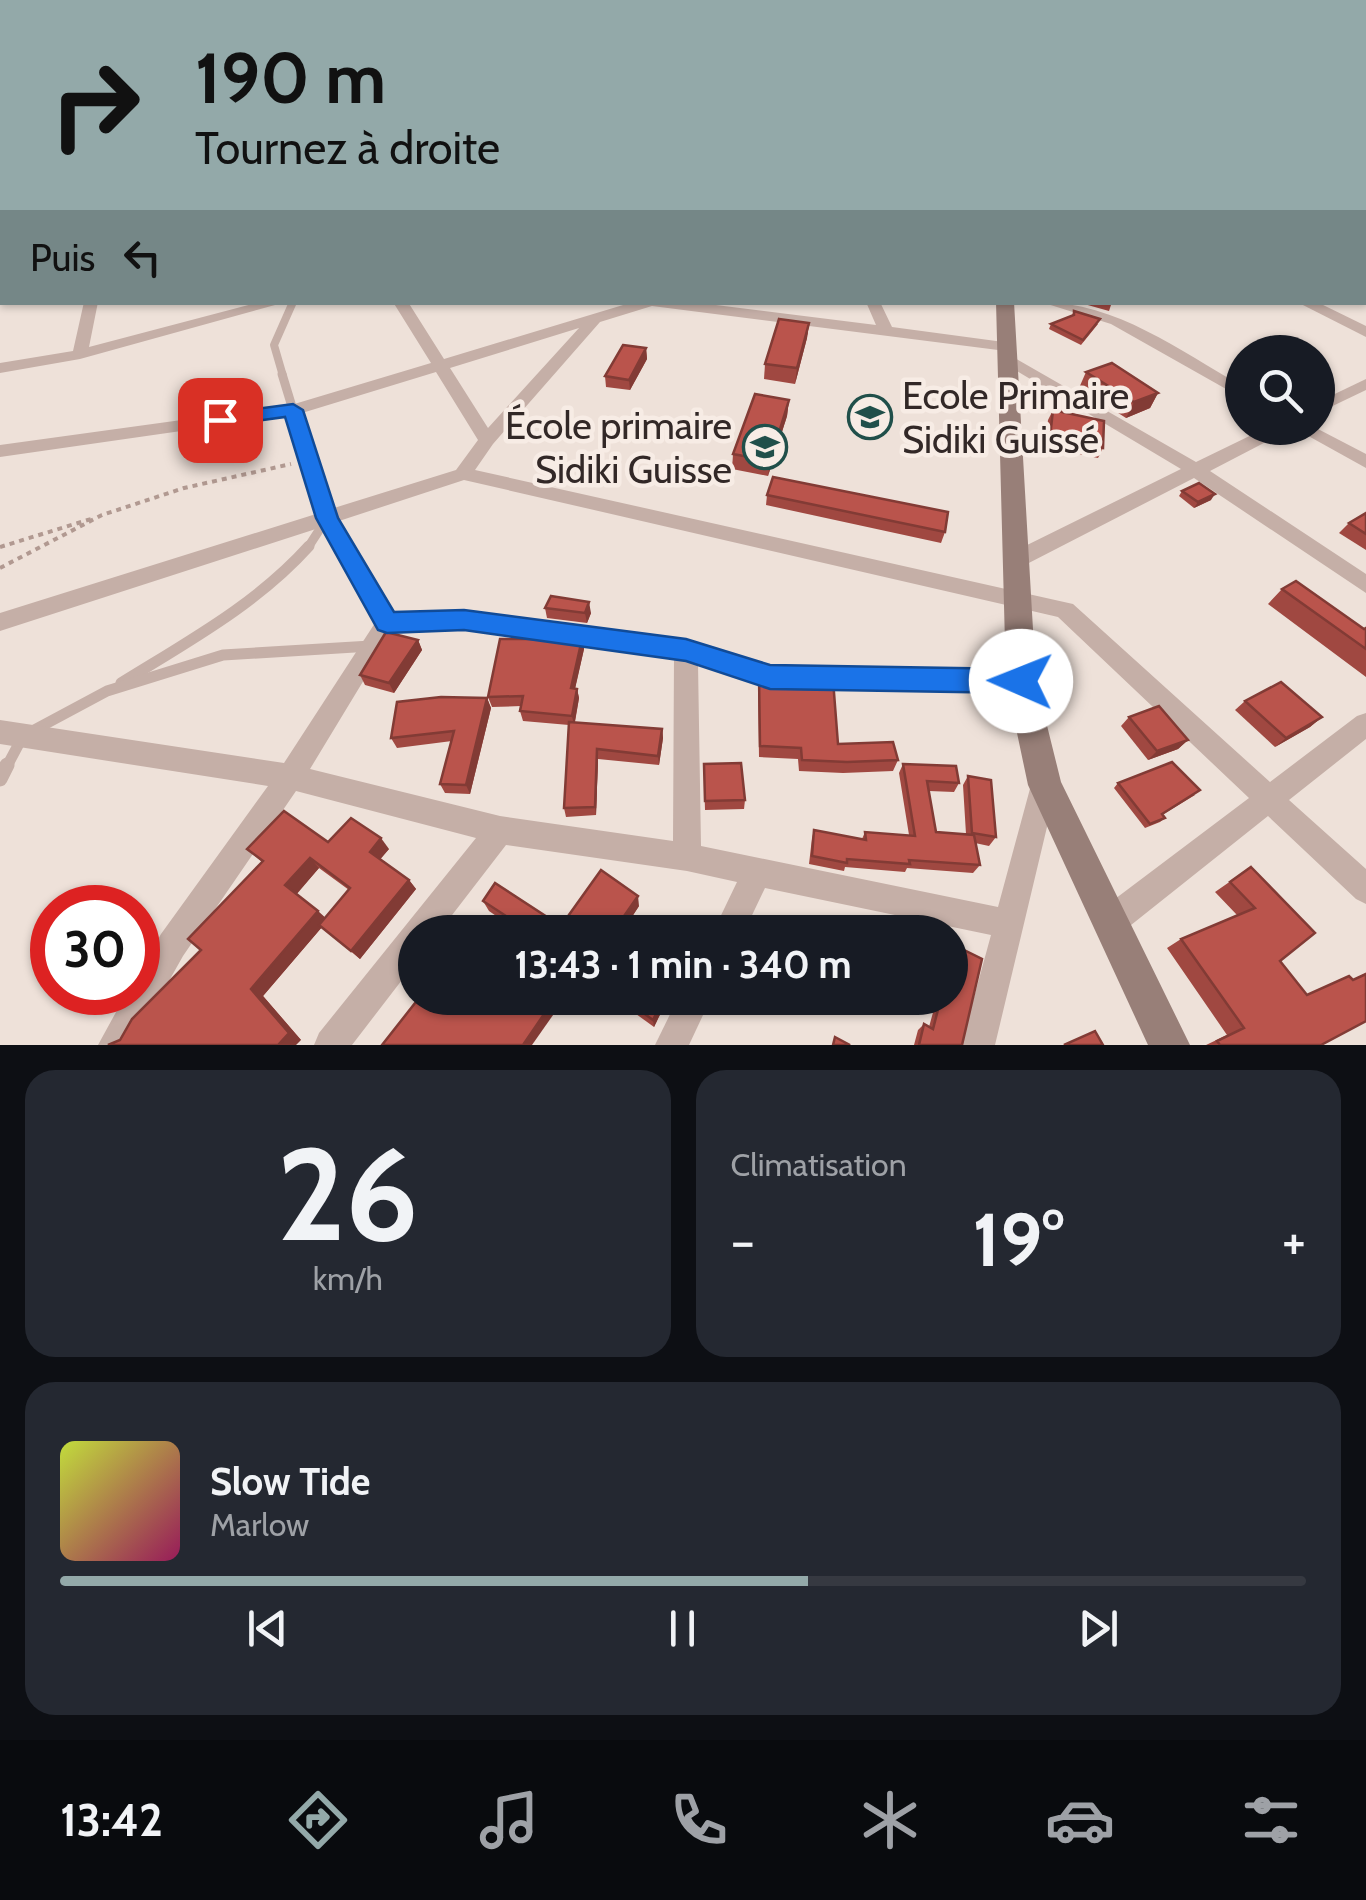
<!DOCTYPE html>
<html lang="fr">
<head>
<meta charset="utf-8">
<style>
  :root { --surface:#171b24; --page:#242831; --text:#f1f3f6; --muted:#9ea1a6; --line:#363941; --accent:#93a9a9 }
  body { margin:0; font-family:Cabin,sans-serif; background:var(--page); color:var(--text); height:100vh; display:flex; flex-direction:column; font-size:38px; white-space:nowrap }
  * { box-sizing:border-box; margin:0 }
  p { font-size:32px; color:var(--muted) }
  .icon { flex:none; width:55px; height:55px; fill:none; stroke:currentColor; stroke-width:2; stroke-linecap:round; stroke-linejoin:round }
  .map { position:relative; height:1045px; overflow:hidden }
  .sheet { display:flex; flex-direction:column; gap:25px; padding:25px; background:#0d0f14; flex:1 }
  .sheet>* { flex:none }
  .top-card { position:absolute; left:0px; top:0px; width:1368px; height:305px; box-shadow:0 2px 8px #0004; background:#93a9a9; color:#111; overflow:hidden }
  .tools { position:absolute; left:1225px; top:335px; display:grid; gap:20px }
  .tools a { display:grid; place-items:center; width:110px; height:110px; border-radius:50%; background:var(--surface); box-shadow:0 2px 8px #0004; font-size:50px }
  .speed { position:absolute; left:30px; top:885px; display:flex; gap:20px; font-size:50px; font-weight:700; text-align:center }
  .speed>* { display:grid; place-content:center; width:130px; height:130px; border-radius:50%; background:var(--surface); box-shadow:0 2px 8px #0004; line-height:1 }
  .speed .limit { border:15px solid #d22; background:#fff; color:#111 }
  .pin { position:absolute; display:grid; place-items:center; width:85px; height:85px; color:#fff; margin:-42px; border-radius:20px; box-shadow:0 5px 15px #0006 }
  .me { position:absolute; width:110px; margin:-55px; rotate:271deg; stroke-linejoin:round; filter:drop-shadow(0 0 8px #0008) }
  .turn { display:flex; align-items:center; gap:35px; height:210px; padding:0 30px; font-size:45px }
  .turn .icon { width:130px; height:130px; stroke-width:2.5 }
  .turn b { display:block; font-size:70px; line-height:85px }
  .then { display:flex; align-items:center; height:95px; padding:0 30px; background:#0003; gap:20px; font-size:38px }
  .big { font-size:75px; font-weight:700; line-height:1.1 }
  .sheet .tile { flex:1; display:flex; flex-direction:column; justify-content:center; gap:15px; min-width:0; padding:0 35px; border-radius:30px; background:var(--page) }
  .sheet .dial { align-items:center; gap:0 }
  .dial b { font-size:130px; line-height:1 }
  .song { display:flex; align-items:center; gap:30px }
  .cover { width:120px; height:120px; border-radius:15px; background:linear-gradient(135deg,hsl(70 70% 55%),hsl(330 70% 35%)) }
  .played { height:10px; border-radius:5px; background:linear-gradient(90deg,var(--accent) 60%,var(--line) 60%) }
  .keys { display:flex; justify-content:space-around; direction:ltr }
  .heat { display:flex; justify-content:space-between; align-items:center; font-size:55px; direction:ltr }
  .sheet .tiles { flex:1; display:grid; gap:25px; grid-template-columns:1fr 1fr }
  .tile:last-child { grid-column:span 2 }
  .trip { position:absolute; left:398px; top:915px; width:570px; height:100px; border-radius:50px; background:var(--surface); box-shadow:0 2px 8px #0004; font-weight:700; line-height:100px; text-align:center }
  .dock { display:flex; height:160px; justify-content:space-around; align-items:center; background:#090b0e; color:var(--muted) }
  .dock .icon { width:70px; height:70px }
  .dock .active { color:var(--accent) }
  .dock b { font-size:45px; color:var(--text) }
  .map>svg:first-child { display:block }
  .lines { fill:none; stroke-linecap:round; stroke-linejoin:round }
  .path { stroke:#b19991; stroke-width:4; stroke-dasharray:5 5; stroke-linecap:butt }
  .lane-far3 { stroke:#c5afa7; stroke-width:8 }
  .lane-far2 { stroke:#c5afa7; stroke-width:9 }
  .lane-far1 { stroke:#c5afa7; stroke-width:11 }
  .lane { stroke:#c5afa7; stroke-width:15 }
  .street { fill:#c5afa7; fill-rule:evenodd }
  .secondary { fill:#987f78; fill-rule:evenodd }
  .wall { fill:#a04841; fill-rule:evenodd }
  .shaded-wall { fill:#823b35 }
  .building { fill:#ba544c; stroke:#823b35; stroke-width:2.5 }
  .route { fill:#1a73e8; stroke:#114b97; stroke-width:2.5 }
  .labels { text-anchor:middle; dominant-baseline:central; stroke-width:9; stroke-linejoin:round; paint-order:stroke }
  .poi-label { font-size:38px; fill:#322827; stroke:#f7ece5; text-anchor:start }
</style>
</head>
<body>
<div class="map">
<svg width="1366" height="1045" viewBox="0 0 1366 1045">
  <rect width="100%" height="100%" fill="#eee1d9"/>
  <g class="lines">
    <!-- path -->
    <g class="path">
      <polyline points="0,547 91,519"/>
      <polyline points="0,568 102,515 184,488 291,464"/>
    </g>
    <!-- lane-far3 -->
    <polyline class="lane-far3" points="283,376 274,345 293,302"/>
    <!-- lane-far2 -->
    <g class="lane-far2">
      <polyline points="282,374 293,410"/>
      <polyline points="307,549 327,518"/>
    </g>
    <!-- lane-far1 -->
    <g class="lane-far1">
      <path d="M121 683C187 642 257 604 309 546"/>
      <polyline points="6,768 23,736 107,691 223,655 371,646"/>
    </g>
    <!-- lane -->
    <polyline class="lane" points="0,779 7,765"/>
    <!-- street -->
    <g class="street">
      <rect x="0" y="132" width="2" height="4"/>
      <rect x="1365" y="147" width="1" height="6"/>
      <rect x="0" y="151" width="2" height="6"/>
      <rect x="1365" y="187" width="1" height="6"/>
      <rect x="1365" y="208" width="1" height="8"/>
      <rect x="0" y="209" width="2" height="8"/>
      <polygon points="2,225 2,235 0,236 0,226"/>
      <rect x="1365" y="241" width="1" height="8"/>
      <polygon points="84,302 98,302 89,347 260,302 286,302 80,359 0,373 0,363 73,351"/>
      <path d="M393 302H408L444 359 633 302H692L876 325 866 302H880L892 327 1011 343 1014 346 1006 351 652 306 600 322 493 444 475 470 1073 604 1270 782 1357 716 1366 713V739L1289 800 1366 869V904L1356 899 1268 816 1121 933 1110 937 1099 933 1095 922 1099 911 1249 798 1058 617 464 480 339 521 393 614 463 611 686 640 769 667 1021 671 1029 674 1033 681 1029 688 1021 691 769 687 698 664 701 846 998 907 1031 785 1035 776 1044 772 1053 776 1057 785 995 1045H961L991 935 765 888 744 932H713L737 882 687 871 506 845 439 932H415V963L352 1045H314L319 1033 476 838 296 791 183 956 133 1045H98L127 992H138V975L161 934 268 786 0 744V720L284 763 375 623 322 527 0 631V613L316 514 286 416 0 457V445L291 405 431 363ZM579 328 488 428 450 368ZM436 372 478 440 456 470 334 508 302 413ZM463 629 674 658 673 841 500 816 310 769 393 632Z"/>
      <path d="M1041 302C1116 302 1180 351 1242 386V398L1111 324Z"/>
      <polygon points="1297,302 1317,302 1366,326 1366,337"/>
      <polygon points="1006,353 1196,462 1266,428 1287,428 1285,432 1210,471 1366,574 1366,593 1194,478 1023,566 1009,566 1006,560 1009,554 1181,469 1000,361 1000,355"/>
      <polygon points="1366,379 1366,390 1318,413 1318,402"/>
      <polygon points="1294,428 1316,428 1366,454 1366,468"/>
      <polygon points="678,998 711,998 689,1045 655,1045"/>
    </g>
    <!-- secondary -->
    <polygon class="secondary" points="996,302 1014,302 1036,681 1061,782 1190,1045 1148,1045 1028,785 1006,681"/>
  </g>
  <!-- wall -->
  <g class="wall">
    <polygon points="1077,302 1112,302 1109,311"/>
    <polygon points="1074,311 1098,324 1081,345 1049,329 1051,324 1072,315"/>
    <polygon points="809,323 807,338 795,384 764,379 765,364"/>
    <polygon points="646,348 647,359 630,390 606,387 605,376"/>
    <polygon points="1086,372 1158,393 1150,408 1126,418 1079,388"/>
    <polygon points="789,400 787,416 768,476 732,469 733,454"/>
    <polygon points="1053,410 1103,448 1098,458 1045,447 1048,420"/>
    <polygon points="1182,491 1211,500 1194,508 1179,496"/>
    <polygon points="767,495 945,532 941,543 766,505"/>
    <polygon points="1366,513 1366,550 1339,533 1349,523"/>
    <polygon points="1282,589 1364,629 1366,628 1366,677 1268,604"/>
    <polygon points="545,608 591,613 587,623 547,618"/>
    <polygon points="582,639 584,649 575,688 577,689 579,698 575,722 662,729 663,738 659,765 598,759 596,815 566,817 564,808 569,725 523,721 520,711 521,706 492,707 488,697"/>
    <polygon points="418,640 422,650 394,693 365,685 360,675"/>
    <polygon points="759,675 838,744 898,760 893,771 843,773 799,771 798,759 759,757 758,687"/>
    <polygon points="487,698 491,708 470,794 445,793 440,784 452,741 397,748 391,738"/>
    <polygon points="1245,701 1322,717 1310,727 1275,747 1235,710"/>
    <polygon points="1129,717 1188,740 1178,749 1148,760 1121,726"/>
    <polygon points="903,764 959,783 954,792 929,791 936,832 966,834 963,785 968,776 996,837 989,846 975,843 980,865 973,873 907,868 905,872 845,867 844,871 809,864 812,838 814,830 862,839 865,832 909,835 899,773"/>
    <polygon points="704,774 745,800 744,809 705,810"/>
    <polygon points="1118,783 1195,795 1162,815 1165,818 1160,822 1145,828 1114,788"/>
    <path d="M328 842 389 849 380 859 409 880 416 889 360 959 322 927 263 996 301 1040H120L201 950 262 862 247 849ZM319 868 349 890 325 918 296 894Z"/>
    <polygon points="1251,867 1280,961 1306,995 1352,980 1366,973 1366,1021 1321,1045 1206,1045 1227,1035 1167,948 1181,939 1237,915 1215,892"/>
    <polygon points="483,901 561,926 639,906 622,932 493,932 502,920 489,911"/>
    <polygon points="954,945 962,1045 914,1045 918,1030 924,1024 929,1027 937,998 950,998 950,950"/>
    <polygon points="614,998 668,998 654,1027"/>
  </g>
  <!-- shaded-wall -->
  <g class="shaded-wall">
    <polygon points="809,323 807,338 795,384 797,368"/>
    <polygon points="646,348 647,359 630,390 629,380"/>
    <polygon points="1158,393 1150,408 1126,418 1134,402"/>
    <polygon points="789,400 787,416 768,476 770,461"/>
    <polygon points="1215,494 1211,500 1194,508 1198,502"/>
    <polygon points="589,602 591,613 587,623 585,613"/>
    <polygon points="582,639 584,649 573,698 571,688"/>
    <polygon points="418,640 422,650 394,693 389,683"/>
    <polygon points="577,689 579,698 574,726 572,716"/>
    <polygon points="487,698 491,708 470,794 466,785"/>
    <polygon points="1322,717 1310,727 1275,747 1286,738"/>
    <polygon points="662,729 663,738 659,765 658,756"/>
    <polygon points="1188,740 1178,749 1148,760 1157,751"/>
    <polygon points="597,749 598,759 596,815 595,807"/>
    <polygon points="381,838 389,849 378,862 370,852"/>
    <polygon points="310,858 319,868 296,895 285,885"/>
    <polygon points="409,880 416,889 360,959 351,951"/>
    <polygon points="638,896 639,906 622,932 613,932"/>
    <polygon points="318,911 328,920 263,996 301,1040 296,1045 278,1045 251,989"/>
    <polygon points="555,998 565,998 532,1045 523,1045"/>
    <polygon points="664,998 668,998 654,1027 653,1020"/>
  </g>
  <!-- building -->
  <g class="building">
    <polygon points="1074,311 1100,319 1083,340 1051,324 1074,315"/>
    <polygon points="779,319 809,323 797,368 765,364"/>
    <polygon points="623,345 646,348 629,380 605,376"/>
    <polygon points="1112,363 1158,393 1134,402 1086,372"/>
    <polygon points="755,394 789,400 770,461 733,454"/>
    <polygon points="1053,410 1104,421 1103,448 1050,437"/>
    <polygon points="773,477 948,512 945,532 767,495"/>
    <polygon points="1199,483 1215,494 1198,502 1182,491"/>
    <polygon points="1366,513 1366,534 1349,523"/>
    <polygon points="1296,581 1364,629 1366,628 1366,649 1282,589"/>
    <polygon points="551,596 589,602 585,613 545,608"/>
    <polygon points="386,632 418,640 389,683 360,675"/>
    <polygon points="500,639 582,639 571,688 577,689 572,716 520,711 523,696 488,697"/>
    <polygon points="759,675 833,680 838,744 893,742 898,760 847,762 802,760 801,748 760,746"/>
    <polygon points="1281,682 1322,717 1286,738 1245,701"/>
    <polygon points="441,697 487,698 466,785 440,784 454,731 391,738 397,702"/>
    <polygon points="1159,706 1188,740 1157,751 1129,717"/>
    <polygon points="569,722 662,729 658,756 597,749 595,807 564,808"/>
    <polygon points="1172,762 1200,790 1162,814 1165,818 1150,824 1118,783"/>
    <polygon points="741,763 745,800 705,801 704,764"/>
    <polygon points="903,764 956,766 959,783 927,781 936,832 974,835 980,865 909,860 910,864 847,859 847,863 812,856 814,830 866,840 865,832 915,836"/>
    <polygon points="968,776 991,780 996,837 972,833"/>
    <polygon points="284,811 328,842 351,818 381,838 370,852 409,880 351,951 319,925 350,888 310,858 285,885 318,911 251,989 289,1033 278,1045 108,1045 120,1040 132,1019 201,950 188,939 263,861 247,849"/>
    <polygon points="1251,867 1315,933 1280,961 1307,995 1349,976 1353,980 1366,974 1366,1021 1321,1045 1220,1045 1217,1041 1244,1028 1181,939 1255,908 1230,882"/>
    <polygon points="601,870 638,896 613,932 493,932 506,916 483,901 495,883 561,926"/>
    <polygon points="954,945 982,959 962,1045 919,1045 924,1024 933,1029 941,998 950,998 950,962"/>
    <polygon points="415,950 415,980 401,967"/>
    <polygon points="419,998 555,998 523,1045 382,1045"/>
    <polygon points="623,998 664,998 653,1020"/>
    <polygon points="1095,1031 1103,1045 1064,1045"/>
    <polygon points="835,1037 850,1045 833,1045"/>
  </g>
  <!-- sky -->
  <linearGradient id="sky" x2="0" y2="1"><stop stop-color="#7cb0cc"/><stop offset="0.47" stop-color="#f7f2ee"/><stop offset="1" stop-color="#f7f2ee" stop-opacity="0"/></linearGradient>
  <rect width="1366" height="278" fill="url(#sky)"/>
  <!-- route -->
  <polygon class="route" points="293,404 303,410 338,518 394,612 464,610 686,639 770,665 1021,669 1031,672 1035,681 1031,689 1021,693 770,689 686,661 464,630 387,633 378,630 316,518 285,417 220,426 210,420 220,414"/>
  <!-- icons -->
  <defs>
    <symbol id="school-ring" viewBox="-11 -11 22 22"><circle r="9.5" fill="#f7ece5" stroke="#204f4a" stroke-width="1.5"/><path d="M0-5L7-2L0 1L-7-2ZM-4 1L0 2.5L4 1V4Q0 6-4 4Z" fill="#204f4a"/></symbol>
  </defs>
  <g fill-rule="evenodd">
    <use href="#school-ring" x="845" y="392" width="50" height="50"/>
    <use href="#school-ring" x="740" y="422" width="50" height="50"/>
  </g>
  <g class="labels">
    <!-- poi labels -->
    <g class="poi-label">
      <text x="902" y="395">Ecole Primaire<tspan x="902" dy="44">Sidiki Guissé</tspan></text>
      <text x="732" y="425" text-anchor="end">École primaire<tspan x="732" dy="44">Sidiki Guisse</tspan></text>
    </g>
  </g>
</svg>
<div class="tools">
<a><svg class="icon" aria-label="search" viewBox="0 0 24 24"><circle cx="10" cy="10" r="6"/><path d="M15 15l6 6"/></svg></a>
</div>
<div class="speed"><div class="limit">30</div></div>
<div class="pin" style="left:220px;top:420px;background:#d93025"><svg class="icon" aria-label="arrive" viewBox="0 0 24 24"><path d="M6 21V4h12l-3 4 3 4H6"/></svg></div>
<svg class="me" style="left:1021px;top:681px" viewBox="-20 -20 40 40"><circle r="19" fill="#fff"/><path d="M0-13L10 11 0 6-10 11z" fill="#1a73e8"/></svg>
<div class="trip">13:43 · 1 min · 340 m</div>
<div class="top-card">
<div class="turn"><svg class="icon" aria-label="right" viewBox="0 0 24 24"><path d="M7 20v-9h11M14 6l5 5-5 5"/></svg><div><b>190 m</b>Tournez à droite</div></div>
<div class="then">Puis<svg class="icon" aria-label="left" viewBox="0 0 24 24"><path d="M17 20v-9H6M10 6l-5 5 5 5"/></svg></div>
</div>
</div>
<section class="sheet">
<div class="tiles">
<div class="tile dial"><b>26</b><p>km/h</p></div>
<div class="tile"><p>Climatisation</p>
<div class="heat"><a>−</a><b class="big">19°</b><a>+</a></div>
</div>
<div class="tile">
<div class="song"><i class="cover"></i><div><b>Slow Tide</b><p>Marlow</p></div></div>
<div class="played"></div>
<div class="keys"><svg class="icon" aria-label="previous" viewBox="0 0 24 24"><path d="M18 5L8 12l10 7zM5 5v14"/></svg><svg class="icon" aria-label="pause" viewBox="0 0 24 24"><path d="M8 5v14M16 5v14"/></svg><svg class="icon" aria-label="next" viewBox="0 0 24 24"><path d="M6 5l10 7-10 7zM19 5v14"/></svg></div>
</div>
</div>
</section>
<nav class="dock">
<b>13:42</b>
<svg class="icon active" aria-label="directions" viewBox="0 0 24 24"><path d="M12 3l9 9-9 9-9-9zM9 14v-3h6M13 9l2 2-2 2"/></svg>
<svg class="icon" aria-label="music" viewBox="0 0 24 24"><path d="M9 18V5l10-2v13"/><circle cx="6" cy="18" r="3"/><circle cx="16" cy="16" r="3"/></svg>
<svg class="icon" aria-label="phone" viewBox="0 0 24 24"><path d="M5 4h4l2 5-3 2q2 4 5 5l2-3 5 2v4C11 20 4 13 5 4z"/></svg>
<svg class="icon" aria-label="climate" viewBox="0 0 24 24"><path d="M12 3v18M4 7l16 10M4 17L20 7"/></svg>
<svg class="icon" aria-label="car" viewBox="0 0 24 24"><path d="M5 17H2v-5l4-1 3-4h7l3 4 3 1v5h-3M9 17h6M6 11h13"/><circle cx="7" cy="17" r="2"/><circle cx="17" cy="17" r="2"/></svg>
<svg class="icon" aria-label="filters" viewBox="0 0 24 24"><path d="M4 7h16M4 17h16"/><circle cx="9" cy="7" r="2"/><circle cx="15" cy="17" r="2"/></svg>
</nav>
</body>
</html>
